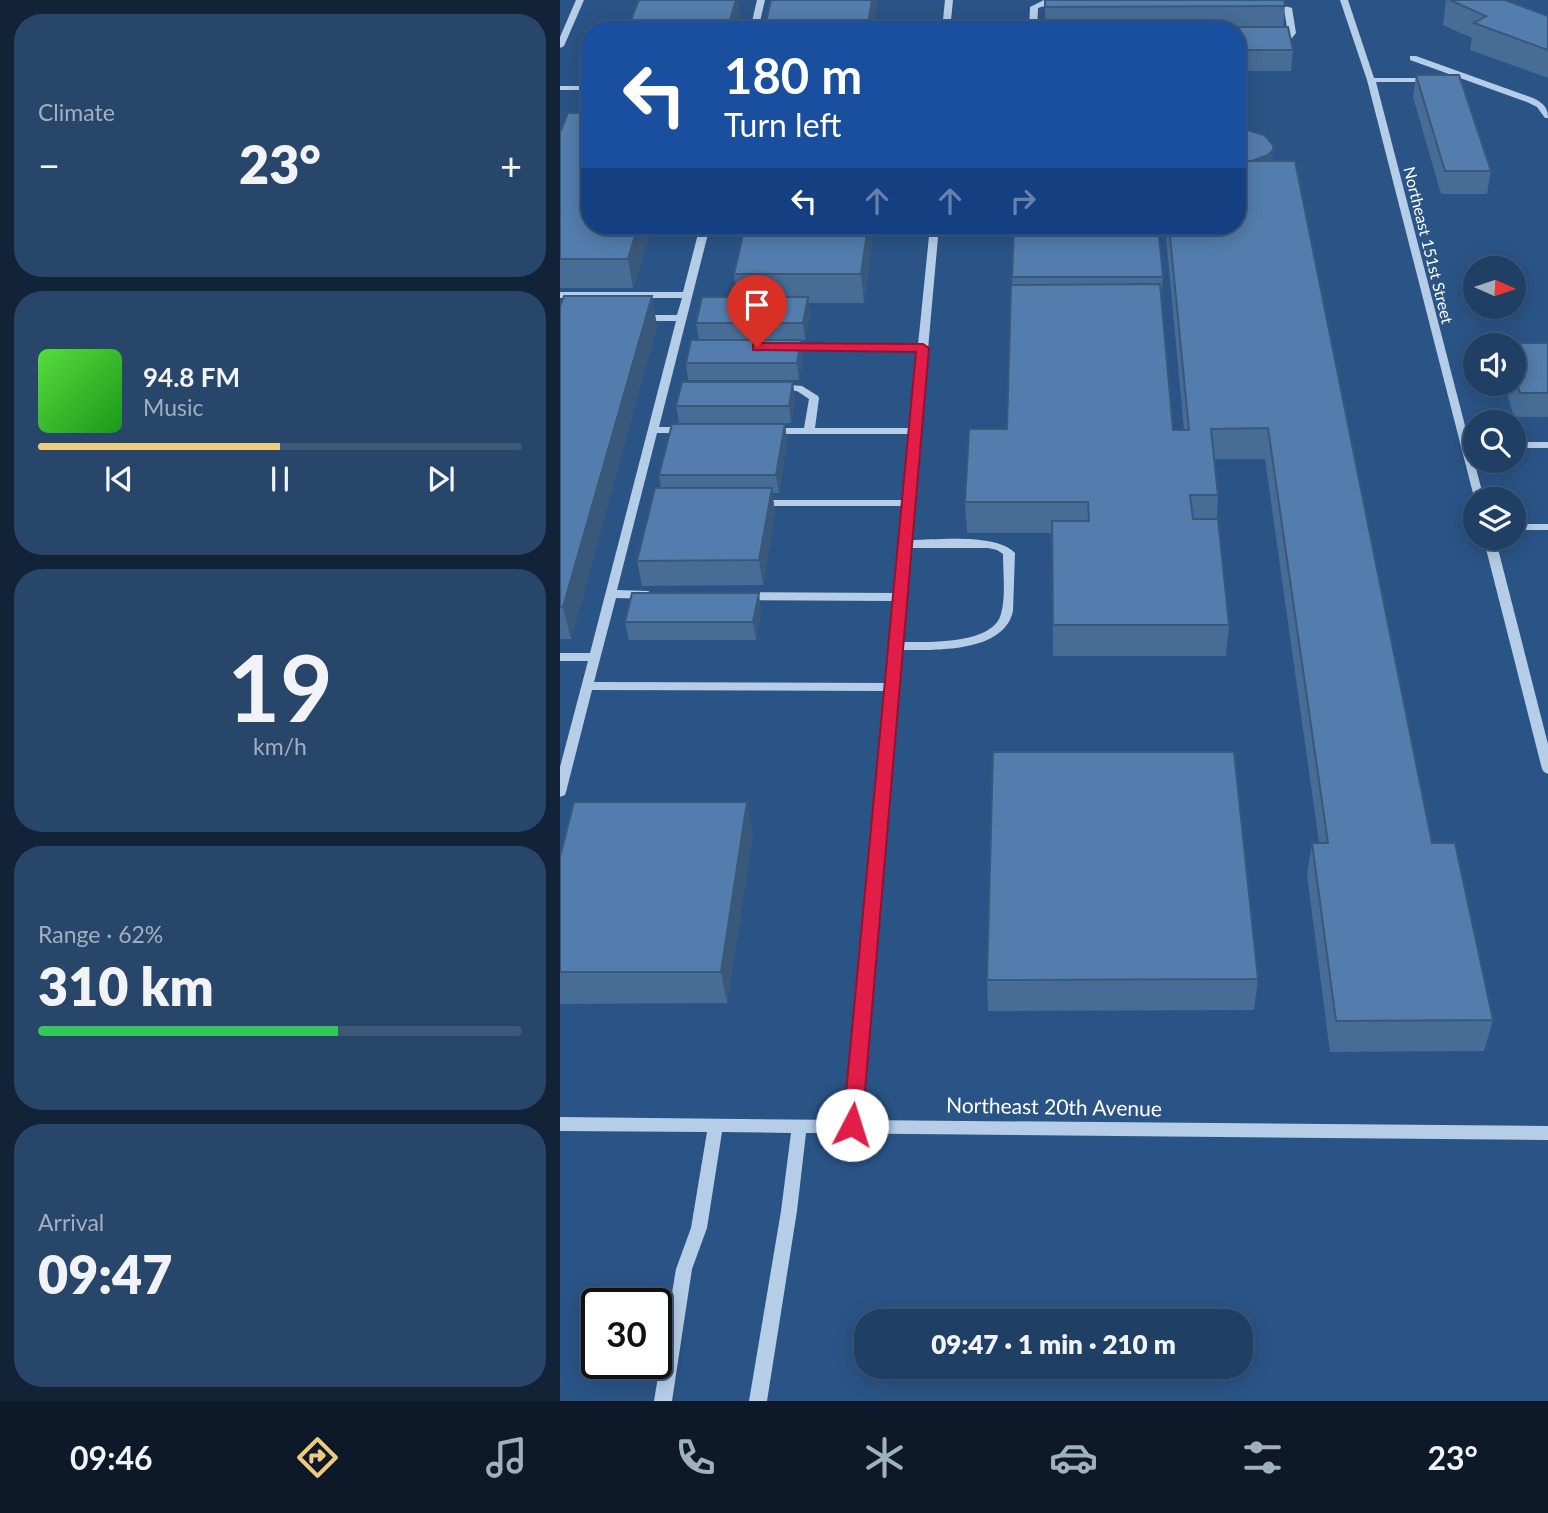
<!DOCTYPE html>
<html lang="en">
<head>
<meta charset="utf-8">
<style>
  :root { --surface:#203f64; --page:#28466a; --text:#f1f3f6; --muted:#a2afbf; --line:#3d5878; --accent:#eecc7e }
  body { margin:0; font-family:Lato,sans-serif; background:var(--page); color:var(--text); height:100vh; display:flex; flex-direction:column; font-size:26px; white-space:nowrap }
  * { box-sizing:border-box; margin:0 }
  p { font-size:23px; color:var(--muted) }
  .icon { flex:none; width:38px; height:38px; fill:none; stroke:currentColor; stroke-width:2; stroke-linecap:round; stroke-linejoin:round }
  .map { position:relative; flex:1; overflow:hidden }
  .panel { display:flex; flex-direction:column; gap:14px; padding:14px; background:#122337; width:560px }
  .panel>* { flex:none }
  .hud { position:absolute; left:21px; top:21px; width:665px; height:214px; border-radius:28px; box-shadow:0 4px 18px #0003,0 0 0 2px var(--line); background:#1a4fa0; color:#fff; overflow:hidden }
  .needle { width:46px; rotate:93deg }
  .fabs { position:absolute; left:903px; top:256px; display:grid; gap:14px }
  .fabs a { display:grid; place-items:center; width:63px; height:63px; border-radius:50%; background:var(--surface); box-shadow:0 4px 18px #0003,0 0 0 2px var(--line); font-size:35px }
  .speed { position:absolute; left:21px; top:1288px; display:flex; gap:14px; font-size:35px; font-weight:700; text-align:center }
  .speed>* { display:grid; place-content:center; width:91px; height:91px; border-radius:50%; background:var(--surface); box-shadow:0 4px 18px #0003,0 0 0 2px var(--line); line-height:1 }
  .speed .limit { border:4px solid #111; border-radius:10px; background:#fff; color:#111 }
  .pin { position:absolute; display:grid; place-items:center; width:60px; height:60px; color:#fff; margin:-72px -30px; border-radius:50% 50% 50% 0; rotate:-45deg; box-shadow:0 0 7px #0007 }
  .pin .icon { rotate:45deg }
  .me { position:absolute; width:77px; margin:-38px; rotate:5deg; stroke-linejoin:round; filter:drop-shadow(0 0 5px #0008) }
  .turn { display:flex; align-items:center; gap:24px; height:147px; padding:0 28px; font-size:32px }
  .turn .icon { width:91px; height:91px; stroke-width:2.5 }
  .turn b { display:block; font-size:49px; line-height:60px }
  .lanes { display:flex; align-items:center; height:66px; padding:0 28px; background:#0003; justify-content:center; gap:35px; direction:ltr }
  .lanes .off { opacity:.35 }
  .big { font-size:52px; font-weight:800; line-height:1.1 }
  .panel .tile { flex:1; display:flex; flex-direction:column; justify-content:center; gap:10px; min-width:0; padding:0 24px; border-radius:28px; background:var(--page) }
  .panel .dial { align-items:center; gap:0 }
  .dial b { font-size:91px; line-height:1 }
  .song { display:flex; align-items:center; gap:21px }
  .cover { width:84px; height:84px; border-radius:10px; background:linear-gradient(135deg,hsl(110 70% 55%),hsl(120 70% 35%)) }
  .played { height:7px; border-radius:4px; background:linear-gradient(90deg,var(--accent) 50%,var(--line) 50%) }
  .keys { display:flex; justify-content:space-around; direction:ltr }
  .heat { display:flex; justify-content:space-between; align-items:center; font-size:38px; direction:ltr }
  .charge { height:10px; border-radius:5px; background:linear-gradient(90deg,#34c759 62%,var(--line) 0) }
  .trip { position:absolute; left:294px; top:1309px; width:399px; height:70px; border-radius:28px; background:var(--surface); box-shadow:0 4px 18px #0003,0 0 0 2px var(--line); font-weight:800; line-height:70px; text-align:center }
  .tabs { display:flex; height:112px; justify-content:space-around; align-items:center; background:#0d1928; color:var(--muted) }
  .tabs .icon { width:49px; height:49px }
  .tabs .on { color:var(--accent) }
  .tabs b { font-size:32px; color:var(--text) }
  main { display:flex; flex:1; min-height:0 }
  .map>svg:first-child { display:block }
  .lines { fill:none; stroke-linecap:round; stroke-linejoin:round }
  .minor { fill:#b6cde7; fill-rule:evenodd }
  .wall { fill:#476c95 }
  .shaded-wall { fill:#3a5879 }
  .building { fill:#537dad; stroke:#3a5879; stroke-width:2 }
  .route { fill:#e11d48; stroke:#92132f; stroke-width:2 }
  .labels { text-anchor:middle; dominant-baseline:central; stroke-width:6; stroke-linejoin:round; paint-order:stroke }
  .far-street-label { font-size:16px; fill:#fff; stroke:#2a5486 }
  .near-street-label { font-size:21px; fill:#fff; stroke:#2a5486 }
</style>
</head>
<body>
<main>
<section class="panel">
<div class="tile"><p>Climate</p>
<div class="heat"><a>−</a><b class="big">23°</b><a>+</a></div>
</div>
<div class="tile">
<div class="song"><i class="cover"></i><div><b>94.8 FM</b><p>Music</p></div></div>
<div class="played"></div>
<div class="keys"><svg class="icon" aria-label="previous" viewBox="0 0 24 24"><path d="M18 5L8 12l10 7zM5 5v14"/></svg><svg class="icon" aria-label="pause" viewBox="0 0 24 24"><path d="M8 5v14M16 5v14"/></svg><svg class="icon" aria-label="next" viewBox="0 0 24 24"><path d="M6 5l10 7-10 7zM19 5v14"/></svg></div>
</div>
<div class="tile dial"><b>19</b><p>km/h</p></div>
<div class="tile"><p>Range · 62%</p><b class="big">310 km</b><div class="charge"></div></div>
<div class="tile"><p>Arrival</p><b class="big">09:47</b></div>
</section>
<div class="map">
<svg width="988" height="1401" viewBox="0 0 988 1401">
  <rect width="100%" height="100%" fill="#2a5486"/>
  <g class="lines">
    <!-- minor -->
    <g class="minor">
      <polygon points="16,0 24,0 4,46 0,48 0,37"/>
      <polygon points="197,0 205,0 198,30 190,30"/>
      <polygon points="385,0 393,0 390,30 382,30"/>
      <path d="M484 0H500L503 2C496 6 486 5 478 8L477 30H469L470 7Z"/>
      <polygon points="780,0 788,0 814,78 870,78 874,80 870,82 816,82 924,499 915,499 915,501 807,80"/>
      <polygon points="707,1 732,8 736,33 732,38 716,40 712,38 728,33 724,9 707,5"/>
      <path d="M850 56H856L973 98C983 103 988 107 988 118H985L977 107 967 102 850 60Z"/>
      <rect x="0" y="86" width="30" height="4"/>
      <path d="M140 226H150L99 427H127L132 430 127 433H97L57 590 88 591 94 595 88 599 56 598 34 682 326 683 334 601 183 600 177 596 183 592 335 593 343 506H199L194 503 199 500H344L350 434H212L207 431 212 428H244L249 399 237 391 216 389V385L220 384 242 386 258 396 259 398 255 428H350L358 351 227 350 222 347 227 344 358 345 370 226H379L351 540C378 540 436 533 455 553L453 611C444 653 375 650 341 650L300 1120 988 1126V1140L246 1133 237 1211 207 1401H189L221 1211 231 1133 162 1132 147 1228 132 1269 112 1401H94L116 1269 131 1228 147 1132 0 1131V1117L285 1120 325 691 32 690 6 792 5 795 0 797V767L28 661H0V653H30L116 321H81L76 318 81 315H117L122 298H0V292H123ZM350 548H428L437 550 443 554C443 574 446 595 441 614 433 645 367 642 342 642Z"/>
      <rect x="954" y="442" width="34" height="6"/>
      <rect x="954" y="524" width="34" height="6"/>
      <polygon points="923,537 935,537 988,744 988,774 984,772 982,769"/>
    </g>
  </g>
  <!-- wall -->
  <g class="wall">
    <polygon points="485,0 725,6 723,27 733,50 731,71 677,71 677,30 485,27"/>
    <polygon points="886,0 945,0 988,16 988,78 910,50 912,38 883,25"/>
    <polygon points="856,75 931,171 927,194 881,194 853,97"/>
    <polygon points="0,133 30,226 92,226 73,288 0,288"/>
    <polygon points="713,145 712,161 872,843 933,1020 924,1051 770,1052 747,875 752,843 759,843 705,459 654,459 658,495 657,519 669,625 666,656 493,656 492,533 407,533 405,502 447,429 454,226 603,277 601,299 613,430 624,430 605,226 677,226"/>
    <polygon points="185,226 314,226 304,303 248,303 250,314 245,340 241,340 243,357 239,380 128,380 126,363 139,340 136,323 177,297 174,274"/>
    <polygon points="0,307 97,325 11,639 0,639"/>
    <polygon points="943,343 988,343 988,417 954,417 944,383 954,383 954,345 943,345"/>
    <polygon points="235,399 231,423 119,423 116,406"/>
    <polygon points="225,424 227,441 219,493 212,493 215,513 203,585 82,586 77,561 101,488 99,475"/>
    <polygon points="201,611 196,640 69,640 65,622"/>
    <polygon points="193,833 167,1003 0,1004 0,857"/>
    <polygon points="698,979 694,1010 428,1011 427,980"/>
  </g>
  <!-- shaded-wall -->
  <g class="shaded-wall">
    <polygon points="174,0 178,0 180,15 176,30 167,30"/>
    <polygon points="312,0 318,0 313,30 307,30"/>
    <polygon points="713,150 711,166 691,162"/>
    <polygon points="78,226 92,226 73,288 68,259"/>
    <polygon points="308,226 314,226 304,303 301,274"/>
    <polygon points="92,296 97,325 11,639 3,607"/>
    <polygon points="248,297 250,314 245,340 243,323"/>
    <polygon points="241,340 243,357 239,380 237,363"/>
    <polygon points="233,382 235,399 231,423 229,406"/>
    <polygon points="225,424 227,441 219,493 216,475"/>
    <polygon points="212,488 215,513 203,585 199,560"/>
    <polygon points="199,593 201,611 196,640 193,622"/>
    <polygon points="187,802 193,833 167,1003 161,972"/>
  </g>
  <!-- building -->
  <g class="building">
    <polygon points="79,0 176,0 167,30 67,30"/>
    <polygon points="211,0 312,0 307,30 204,30"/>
    <polygon points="485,0 724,0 725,6 485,7"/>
    <polygon points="890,0 945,0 988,16 988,50 914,23 926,16"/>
    <polygon points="483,27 728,27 733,50 677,50 677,30 483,30"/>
    <polygon points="856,75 899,75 931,171 885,171"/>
    <polygon points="8,113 30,113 30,226 78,226 68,259 0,259 0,133"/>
    <polygon points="684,129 704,135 713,145 713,150 708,155 692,161 677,161 677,130"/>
    <polygon points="677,161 735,161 872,843 895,843 933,1020 776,1021 752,843 768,843 708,428 651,429 658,495 630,495 633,519 658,519 669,625 493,625 492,521 529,521 528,502 405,502 409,429 447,429 451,285 600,284 613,430 629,430 609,226 677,226"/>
    <polygon points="185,226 308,226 301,274 174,274"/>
    <polygon points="454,226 598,226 603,277 452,277"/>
    <polygon points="4,296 92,296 3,607 0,607 0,307"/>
    <polygon points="142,297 248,297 243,323 136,323"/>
    <polygon points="131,340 241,340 237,363 126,363"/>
    <polygon points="943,343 988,343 988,393 960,393 954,375 954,345 944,345"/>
    <polygon points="122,382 233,382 229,406 116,406"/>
    <polygon points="112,424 225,424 216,475 99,475"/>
    <polygon points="95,488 212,488 199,560 77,561"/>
    <polygon points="72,593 199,593 193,622 65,622"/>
    <polygon points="433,752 674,752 698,979 427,980"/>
    <polygon points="14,802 187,802 161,972 0,972 0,857"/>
  </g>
  <!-- route -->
  <polygon class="route" points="197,343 363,344 369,348 302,1125 299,1131 292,1133 285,1131 283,1125 356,352 193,350 193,344"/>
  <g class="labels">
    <!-- far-street labels -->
    <g class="far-street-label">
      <text transform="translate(869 245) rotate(76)">Northeast 151st Street</text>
    </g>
    <!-- near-street labels -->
    <g class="near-street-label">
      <text transform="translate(494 1106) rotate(1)">Northeast 20th Avenue</text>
    </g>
  </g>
</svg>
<div class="fabs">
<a><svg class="needle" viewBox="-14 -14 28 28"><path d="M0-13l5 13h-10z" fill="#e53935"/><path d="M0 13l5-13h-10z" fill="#a2afbf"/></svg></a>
<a><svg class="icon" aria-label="sound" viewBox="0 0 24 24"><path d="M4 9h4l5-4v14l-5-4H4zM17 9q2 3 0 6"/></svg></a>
<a><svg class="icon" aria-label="search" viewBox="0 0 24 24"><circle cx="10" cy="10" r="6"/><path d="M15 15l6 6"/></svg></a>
<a><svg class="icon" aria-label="layers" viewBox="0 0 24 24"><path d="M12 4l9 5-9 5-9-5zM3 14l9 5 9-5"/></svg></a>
</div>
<div class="speed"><div class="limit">30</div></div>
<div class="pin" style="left:197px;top:347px;background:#d93025"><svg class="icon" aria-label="arrive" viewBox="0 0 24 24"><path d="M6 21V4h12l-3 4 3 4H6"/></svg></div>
<svg class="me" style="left:292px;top:1125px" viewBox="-20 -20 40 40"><circle r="19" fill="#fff"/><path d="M0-13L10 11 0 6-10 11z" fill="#e11d48"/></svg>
<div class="trip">09:47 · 1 min · 210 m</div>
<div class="hud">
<div class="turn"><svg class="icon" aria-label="left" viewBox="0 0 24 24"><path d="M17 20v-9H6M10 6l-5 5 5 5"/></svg><div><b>180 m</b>Turn left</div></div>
<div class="lanes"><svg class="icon" aria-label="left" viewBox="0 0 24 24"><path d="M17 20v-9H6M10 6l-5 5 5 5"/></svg><svg class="icon off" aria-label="ahead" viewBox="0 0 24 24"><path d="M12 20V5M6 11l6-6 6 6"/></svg><svg class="icon off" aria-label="ahead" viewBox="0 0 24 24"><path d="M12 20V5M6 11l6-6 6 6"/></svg><svg class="icon off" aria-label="right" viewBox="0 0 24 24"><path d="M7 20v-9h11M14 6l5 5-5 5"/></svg></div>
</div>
</div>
</main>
<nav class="tabs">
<b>09:46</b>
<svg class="icon on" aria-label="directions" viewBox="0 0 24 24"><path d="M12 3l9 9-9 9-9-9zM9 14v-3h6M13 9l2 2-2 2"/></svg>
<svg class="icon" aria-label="music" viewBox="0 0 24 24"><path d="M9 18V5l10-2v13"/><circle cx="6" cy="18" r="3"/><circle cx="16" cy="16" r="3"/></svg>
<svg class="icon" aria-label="phone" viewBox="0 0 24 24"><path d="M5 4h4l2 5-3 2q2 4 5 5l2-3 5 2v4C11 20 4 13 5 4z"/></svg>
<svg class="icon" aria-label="climate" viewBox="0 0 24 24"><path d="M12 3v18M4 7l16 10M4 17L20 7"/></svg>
<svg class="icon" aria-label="car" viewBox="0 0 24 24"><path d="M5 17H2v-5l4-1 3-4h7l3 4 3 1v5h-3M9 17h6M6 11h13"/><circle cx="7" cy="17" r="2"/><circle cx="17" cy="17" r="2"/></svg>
<svg class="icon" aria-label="filters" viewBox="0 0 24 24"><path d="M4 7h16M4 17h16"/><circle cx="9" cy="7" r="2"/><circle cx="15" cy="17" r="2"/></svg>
<b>23°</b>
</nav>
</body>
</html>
